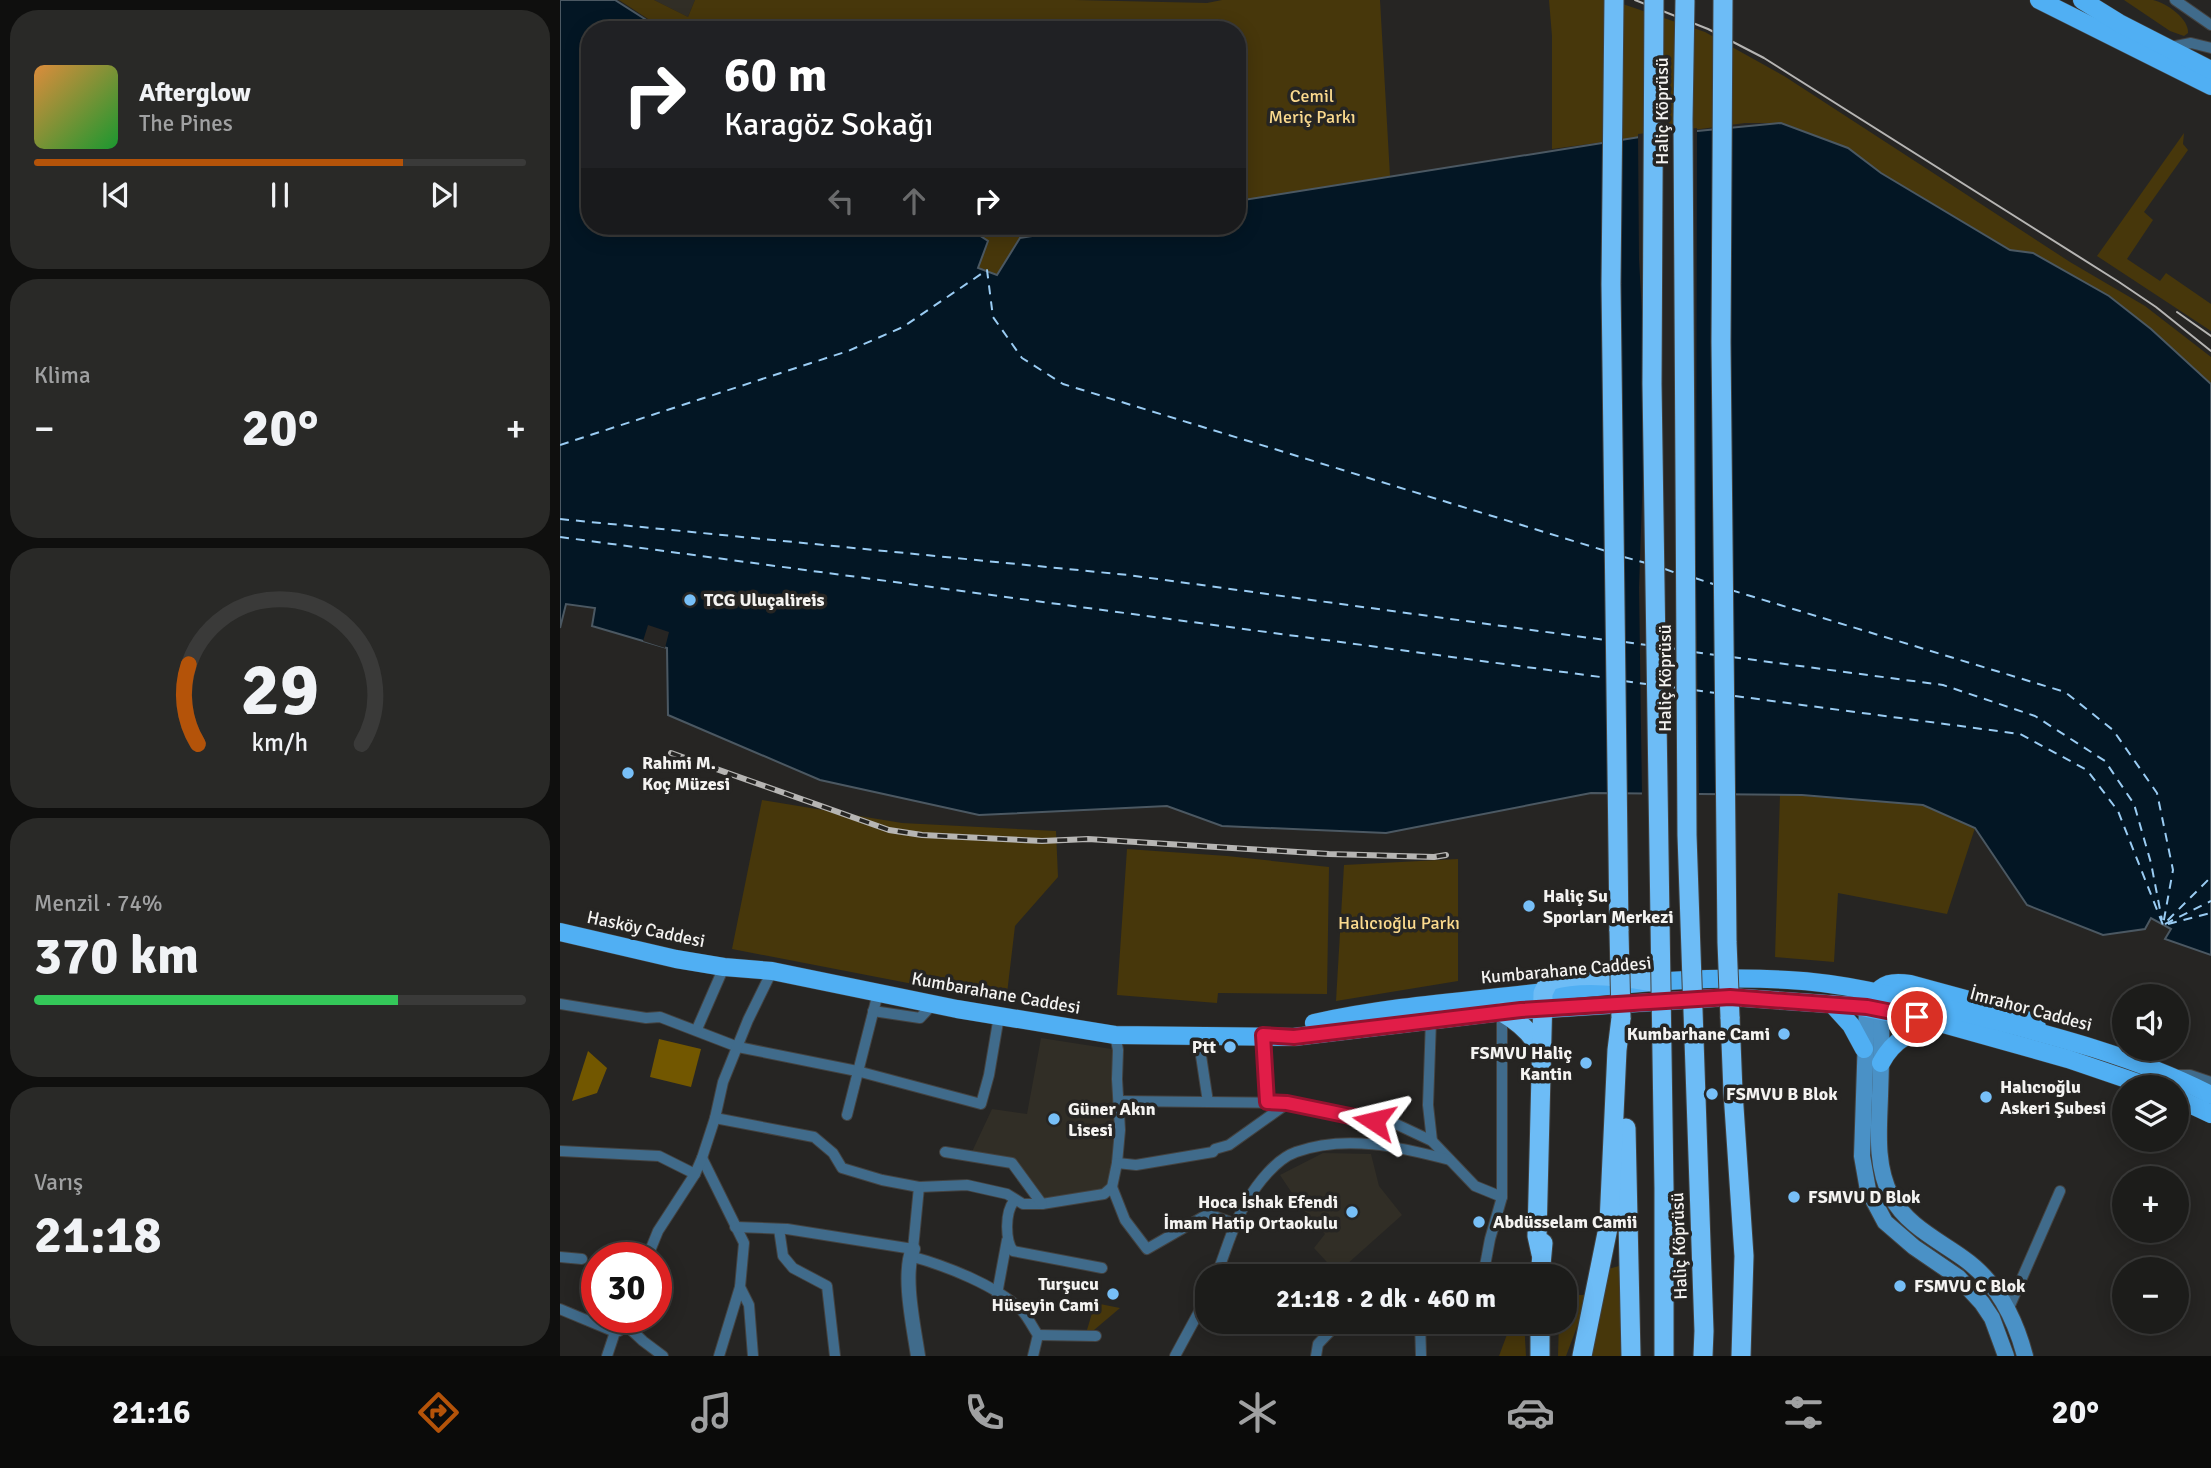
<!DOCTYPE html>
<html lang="tr">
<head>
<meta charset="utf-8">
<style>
  :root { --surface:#1c1c1a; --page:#292927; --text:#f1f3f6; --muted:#a0a1a2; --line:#3a3a39; --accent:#b45309 }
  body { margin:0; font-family:Signika,sans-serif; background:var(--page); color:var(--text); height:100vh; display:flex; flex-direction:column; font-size:26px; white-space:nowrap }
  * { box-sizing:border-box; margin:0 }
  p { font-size:23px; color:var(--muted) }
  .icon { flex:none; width:38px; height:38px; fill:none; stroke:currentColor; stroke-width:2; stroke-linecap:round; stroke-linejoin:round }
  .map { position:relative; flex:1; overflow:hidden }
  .side { display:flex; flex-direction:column; gap:10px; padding:10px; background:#0f0f0e; width:560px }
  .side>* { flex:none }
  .top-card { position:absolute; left:21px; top:21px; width:665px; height:214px; border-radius:28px; box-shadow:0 4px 18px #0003,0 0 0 2px var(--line); background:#202124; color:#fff; overflow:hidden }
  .fabs { position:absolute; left:1552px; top:984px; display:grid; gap:14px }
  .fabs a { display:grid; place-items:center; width:77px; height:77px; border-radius:50%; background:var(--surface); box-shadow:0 4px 18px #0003,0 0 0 2px var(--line); font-size:35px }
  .speed { position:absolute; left:21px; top:1242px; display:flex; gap:14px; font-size:35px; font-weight:700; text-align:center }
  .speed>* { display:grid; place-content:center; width:91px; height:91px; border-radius:50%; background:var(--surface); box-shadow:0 4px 18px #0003,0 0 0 2px var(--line); line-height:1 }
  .speed .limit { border:10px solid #d22; background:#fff; color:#111 }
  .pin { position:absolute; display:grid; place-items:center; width:60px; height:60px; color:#fff; margin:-30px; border:4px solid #fff; border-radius:50%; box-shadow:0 2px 7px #0007 }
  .me { position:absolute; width:77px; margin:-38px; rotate:280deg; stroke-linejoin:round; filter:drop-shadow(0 0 5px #0008) }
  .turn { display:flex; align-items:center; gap:24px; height:147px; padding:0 28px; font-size:32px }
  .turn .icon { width:91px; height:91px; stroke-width:2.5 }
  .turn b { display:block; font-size:49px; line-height:60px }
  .lanes { display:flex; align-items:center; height:66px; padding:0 28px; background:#0003; justify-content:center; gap:35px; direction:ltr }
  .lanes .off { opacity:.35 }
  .big { font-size:52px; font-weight:800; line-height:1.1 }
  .side .tile { flex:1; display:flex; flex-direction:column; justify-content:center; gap:10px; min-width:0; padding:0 24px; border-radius:28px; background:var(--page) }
  .side .dial { align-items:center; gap:0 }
  .dial svg { height:182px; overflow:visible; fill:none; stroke:var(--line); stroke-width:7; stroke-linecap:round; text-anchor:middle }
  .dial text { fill:var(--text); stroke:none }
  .song { display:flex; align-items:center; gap:21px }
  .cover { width:84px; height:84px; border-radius:10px; background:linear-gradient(135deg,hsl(30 70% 55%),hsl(130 70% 35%)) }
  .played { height:7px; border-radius:4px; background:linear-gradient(90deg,var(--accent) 75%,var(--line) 75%) }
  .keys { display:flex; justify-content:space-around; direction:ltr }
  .heat { display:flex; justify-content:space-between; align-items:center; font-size:38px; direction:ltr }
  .charge { height:10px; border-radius:5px; background:linear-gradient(90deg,#34c759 74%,var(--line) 0) }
  .trip { position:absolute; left:635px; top:1264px; width:382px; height:70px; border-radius:28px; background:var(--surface); box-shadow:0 4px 18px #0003,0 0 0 2px var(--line); font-weight:800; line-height:70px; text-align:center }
  .tabs { display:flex; height:112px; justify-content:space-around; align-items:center; background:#0b0b0a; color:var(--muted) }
  .tabs .icon { width:49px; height:49px }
  .tabs .active { color:var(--accent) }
  .tabs b { font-size:32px; color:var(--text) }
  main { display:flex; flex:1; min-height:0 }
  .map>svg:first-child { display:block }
  .built { fill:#312e26 }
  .green { fill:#47370b }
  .forest { fill:#725700 }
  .water { fill:#031624; stroke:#4b5862; stroke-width:2 }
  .pier { fill:#262523 }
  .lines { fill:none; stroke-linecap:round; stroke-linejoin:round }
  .ferry { stroke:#9accf3; stroke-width:2; stroke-dasharray:9 7; stroke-linecap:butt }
  .minor-casing { stroke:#434240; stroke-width:12 }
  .tertiary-casing { stroke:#434240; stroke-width:16 }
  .secondary-casing { stroke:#434240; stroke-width:18 }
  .primary-casing { stroke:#434240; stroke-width:19 }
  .trunk-casing { stroke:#434240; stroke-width:21 }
  .minor { stroke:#406b8b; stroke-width:10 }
  .tertiary { stroke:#406b8b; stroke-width:14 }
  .secondary { stroke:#4a91c6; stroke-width:16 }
  .primary { stroke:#50aff3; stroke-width:18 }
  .trunk { stroke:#6dbcf6; stroke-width:19 }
  .tram { stroke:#b6b5b3; stroke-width:2 }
  .rail-casing { stroke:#b6b5b3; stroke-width:6 }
  .rail { stroke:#262523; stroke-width:3.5; stroke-dasharray:10; stroke-linecap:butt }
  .trunk-bridge-casing { stroke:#434240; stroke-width:21; stroke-linecap:butt }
  .trunk-bridge { stroke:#6dbcf6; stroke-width:19 }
  .route-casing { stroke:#92132f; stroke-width:18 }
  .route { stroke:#e11d48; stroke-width:12 }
  .poi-dot { fill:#77bff7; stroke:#262523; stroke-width:2.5 }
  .labels { text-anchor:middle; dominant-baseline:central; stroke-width:7; stroke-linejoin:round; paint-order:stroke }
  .park-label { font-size:18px; fill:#fbda8e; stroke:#262523 }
  .street-label { font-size:18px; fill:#f4f3f1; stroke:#262523 }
  .poi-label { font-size:18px; font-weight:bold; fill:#f4f3f1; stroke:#262523; text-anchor:start }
</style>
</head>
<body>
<main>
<section class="side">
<div class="tile">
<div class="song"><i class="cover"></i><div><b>Afterglow</b><p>The Pines</p></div></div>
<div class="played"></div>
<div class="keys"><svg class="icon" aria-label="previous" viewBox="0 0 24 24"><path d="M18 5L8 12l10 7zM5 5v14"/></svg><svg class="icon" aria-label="pause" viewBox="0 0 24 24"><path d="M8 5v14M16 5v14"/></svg><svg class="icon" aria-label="next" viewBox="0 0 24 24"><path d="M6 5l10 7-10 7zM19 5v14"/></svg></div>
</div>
<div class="tile"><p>Klima</p>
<div class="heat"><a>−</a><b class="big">20°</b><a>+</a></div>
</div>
<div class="tile dial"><svg viewBox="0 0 100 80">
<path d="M14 69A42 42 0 1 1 86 69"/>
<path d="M14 69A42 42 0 0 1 10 34" stroke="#b45309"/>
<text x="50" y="56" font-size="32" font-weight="700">29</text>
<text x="50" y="72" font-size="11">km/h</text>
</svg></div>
<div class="tile"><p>Menzil · 74%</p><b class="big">370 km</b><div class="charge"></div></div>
<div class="tile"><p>Varış</p><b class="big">21:18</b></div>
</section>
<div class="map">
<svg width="1651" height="1356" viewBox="0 0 1651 1356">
  <rect width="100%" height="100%" fill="#262523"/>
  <!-- built -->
  <g class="built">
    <polygon points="94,0 135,0 128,17"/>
    <polygon points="481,1038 558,1050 559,1101 552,1187 482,1204 452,1163 410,1156 432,1109 467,1114"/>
    <polygon points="763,1153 811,1154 819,1186 842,1215 777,1273 754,1248 765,1234 742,1208 720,1175"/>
  </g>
  <!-- green -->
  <g class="green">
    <polygon points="59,0 94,0 128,17 135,0 515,0 647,3 662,0 820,0 830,176 677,201 677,30 105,30"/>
    <polygon points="989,0 1051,0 1145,32 1224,76 1510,262 1585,306 1651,357 1651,384 1591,329 1549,296 1473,253 1451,250 1321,173 1288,148 1223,123 1185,123 992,149 992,36"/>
    <path d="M1564 0C1573 0 1584 0 1593 0 1607 3 1629 19 1628 33L1624 36 1610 31Z"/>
    <polygon points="1624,133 1623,144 1628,150 1584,212 1593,220 1567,259 1600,281 1606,273 1651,304 1651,331 1537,256"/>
    <polygon points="406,226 533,226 437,275 418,268 428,241"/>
    <polygon points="1220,794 1363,805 1415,828 1387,914 1278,893 1274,962 1215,957"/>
    <polygon points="202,800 342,823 496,831 498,877 455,926 446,1002 172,949"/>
    <polygon points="567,849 667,856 769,867 767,994 658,993 657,1003 557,995"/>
    <polygon points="898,859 898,981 776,1001 784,865"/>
    <polygon points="1059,1266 1061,1356 1031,1356 1048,1269"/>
    <polygon points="1005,1295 1029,1295 1006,1356 998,1356 999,1321 1004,1321"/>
    <polygon points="535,1303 560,1308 534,1330 527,1330"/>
    <polygon points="952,1321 964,1321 966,1356 939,1356"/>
  </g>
  <!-- forest -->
  <g class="forest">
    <polygon points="99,1039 141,1049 131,1087 90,1077"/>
    <polygon points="28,1051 47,1068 37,1093 12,1101"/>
  </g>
  <!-- water -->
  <polygon class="water" points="0,0 55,0 102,30 30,30 30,226 405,226 428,241 418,268 437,275 460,238 533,226 677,226 677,201 1086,136 1221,123 1288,148 1321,173 1450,250 1473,253 1549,296 1591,329 1651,384 1651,955 1605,939 1611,929 1591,918 1585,929 1543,935 1467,905 1415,828 1363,805 1242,795 1031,793 826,833 662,826 607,806 419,815 260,780 108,715 107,648 32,626 35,608 6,604 0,628"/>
  <!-- pier -->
  <g class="pier">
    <polygon points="1137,128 1136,582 1139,797 1082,797 1079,588 1086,384 1079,260 1078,134"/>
    <polygon points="88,625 109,632 105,648 83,641"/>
  </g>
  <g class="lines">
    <!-- ferry -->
    <g class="ferry">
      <polyline points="0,445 288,351 343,327 427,270 433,317 462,358 503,384 1046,551"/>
      <polyline points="0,519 568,575 1045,640"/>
      <polyline points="0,537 1048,678"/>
      <polyline points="1064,557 1086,563"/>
      <polyline points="1105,569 1116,573"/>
      <polyline points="1135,578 1156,585"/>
      <polyline points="1171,590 1505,692 1553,730 1597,793 1613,870 1603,925 1651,901"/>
      <polyline points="1065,642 1087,645"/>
      <polyline points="1106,648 1118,649"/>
      <polyline points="1134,652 1156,655"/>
      <polyline points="1172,657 1383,685 1475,716 1545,761 1574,804 1591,863 1602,920"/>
      <polyline points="1064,681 1086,684"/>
      <polyline points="1106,686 1118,688"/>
      <polyline points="1134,690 1156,693"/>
      <polyline points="1175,696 1460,734 1527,770 1558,811 1603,925 1651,877"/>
      <polyline points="1608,924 1651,913"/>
    </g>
    <defs>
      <g id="minor">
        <polyline points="1615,0 1651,25"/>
        <polyline points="1606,48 1631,43 1651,48"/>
        <polyline points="0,1004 86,1018 100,1017 178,1047 297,1071 421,1104 429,1075 439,1016"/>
        <polyline points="313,1011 360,1018 373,1004"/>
        <polyline points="871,1020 868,1105 872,1141"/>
        <polyline points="137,1029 164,967"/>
        <polyline points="703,1035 707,1102"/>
        <polyline points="638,1036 648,1102"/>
        <polyline points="1616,1075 1630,1075 1651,1082"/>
        <polyline points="559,1101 728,1103 838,1125 872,1141 915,1186 942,1197 930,1239 924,1271 903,1276"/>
        <polyline points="287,1115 318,993"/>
        <polyline points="155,1118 254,1137 273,1153 282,1168 322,1180 359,1187 407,1185 447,1194 463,1204 482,1204 544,1194 552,1187 557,1163 560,1130 557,1079 558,1050 555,1035"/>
        <polyline points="0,1151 99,1156 135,1174"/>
        <polyline points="385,1152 452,1163 482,1204"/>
        <polyline points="142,1158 184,1243 180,1287"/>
        <polyline points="557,1163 576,1165 653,1152 655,1149 669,1145 728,1103"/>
        <polyline points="552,1187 565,1220 587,1249 648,1214 676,1224"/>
        <polyline points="942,1197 942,1012"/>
        <path d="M454 1201C445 1212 445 1240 453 1251L542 1268"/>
        <polyline points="175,1227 227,1229 353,1249 359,1187"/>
        <polyline points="219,1229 223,1256 233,1268 267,1286 275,1356"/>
        <path d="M350 1256C384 1265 439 1286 463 1312 469 1319 473 1328 478 1335L473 1356"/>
        <polyline points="0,1257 22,1259"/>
        <polyline points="87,1258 98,1231 135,1174 142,1158 155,1118 163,1082 188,1020 212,971"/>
        <path d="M656 1276C666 1252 673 1223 687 1201 697 1184 716 1159 736 1152 786 1134 840 1147 890 1160"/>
        <polyline points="437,1294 447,1240"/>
        <polyline points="0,1309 55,1332"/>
        <polyline points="1448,1310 1500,1191"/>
        <polyline points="70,1318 68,1327 83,1341 103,1356"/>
        <polyline points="860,1321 861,1356"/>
        <polyline points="478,1335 536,1336"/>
        <polyline points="47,1356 55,1332 59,1331"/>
        <polyline points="159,1356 180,1287 189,1305 193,1356"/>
        <polyline points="615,1356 648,1295"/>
        <polyline points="756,1356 758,1344 780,1321"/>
      </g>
      <path id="tertiary" d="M353 1249C342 1275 354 1328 358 1356"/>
      <g id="secondary">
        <polyline points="1307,1007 1302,1156 1308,1190 1325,1222 1354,1247 1398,1277 1422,1303 1432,1318 1446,1356"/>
        <path d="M1321 1010C1322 1038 1321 1067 1320 1096 1319 1129 1315 1165 1331 1196 1346 1225 1378 1240 1403 1258 1436 1281 1455 1318 1465 1356"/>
      </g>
      <g id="primary">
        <polyline points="1479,0 1651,86"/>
        <polyline points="1522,0 1559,23 1651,70"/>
        <polyline points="0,932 116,959 164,967 212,971 397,1009 555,1035 734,1037 942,1012 1170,997 1297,1006 1380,1023 1508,1059 1590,1087"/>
        <path d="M1312 997C1324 983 1332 981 1350 984L1453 1012 1477 1027"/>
        <polyline points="1272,1004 1291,1025 1304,1049"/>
        <path d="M754 1023C830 1006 907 1001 985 992 1065 984 1147 975 1228 980 1288 983 1347 999 1405 1013 1487 1034 1575 1056 1651 1095"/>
        <path d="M1321 1063C1334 1038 1353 1031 1379 1023"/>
        <polyline points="1617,1098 1651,1114"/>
      </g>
      <g id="trunk">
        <polyline points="1054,0 1051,284 1059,931"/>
        <path d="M942 1012C959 1022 976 1035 981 1055"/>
        <polyline points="1170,1017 1173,1092 1184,1256 1181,1356"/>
        <polyline points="1066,1128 1071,1356"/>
        <path d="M981 1254 977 1236 983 993 989 981C1021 971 1060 976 1092 982"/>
        <polyline points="980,1276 983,1243"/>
        <polyline points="980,1356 980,1321"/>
        <polyline points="1022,1356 1049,1223 1057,1050 1061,1018"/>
      </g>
    </defs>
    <!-- minor casing -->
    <use href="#minor" class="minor-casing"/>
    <!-- tertiary casing -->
    <use href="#tertiary" class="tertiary-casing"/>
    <!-- secondary casing -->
    <use href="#secondary" class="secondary-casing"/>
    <!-- primary casing -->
    <use href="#primary" class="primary-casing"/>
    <!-- trunk casing -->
    <use href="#trunk" class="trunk-casing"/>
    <!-- minor -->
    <use href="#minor" class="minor"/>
    <!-- tertiary -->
    <use href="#tertiary" class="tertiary"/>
    <!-- secondary -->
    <use href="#secondary" class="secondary"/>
    <!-- primary -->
    <use href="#primary" class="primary"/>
    <!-- trunk -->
    <use href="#trunk" class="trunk"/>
    <!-- tram -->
    <g class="tram">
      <polyline points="1075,0 1148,29 1204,58 1559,282 1596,307 1651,351"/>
      <polyline points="1617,312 1651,336"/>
    </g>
    <defs>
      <polyline id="rail" points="111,753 329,830 362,835 482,841 528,839 769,854 874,857 886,855"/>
    </defs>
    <!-- rail casing -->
    <use href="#rail" class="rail-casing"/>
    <!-- rail -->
    <use href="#rail" class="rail"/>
    <defs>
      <g id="trunk-bridge">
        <polyline points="1094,0 1092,384 1104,1188 1104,1356"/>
        <polyline points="1125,0 1123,119 1127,835 1144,1331 1143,1356"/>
        <polyline points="1163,0 1161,342 1167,942 1170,1017"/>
        <polyline points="1059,931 1061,1018"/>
      </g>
    </defs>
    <!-- trunk-bridge casing -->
    <use href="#trunk-bridge" class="trunk-bridge-casing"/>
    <!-- trunk-bridge -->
    <use href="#trunk-bridge" class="trunk-bridge"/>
  </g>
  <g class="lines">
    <defs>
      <polyline id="route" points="814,1121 727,1103 707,1102 703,1035 734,1037 961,1010 1170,997 1307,1007 1357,1017"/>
    </defs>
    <!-- route casing -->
    <use href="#route" class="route-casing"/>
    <!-- route -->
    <use href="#route" class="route"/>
  </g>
  <!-- markers -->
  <g class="poi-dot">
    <circle cx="130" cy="600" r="7"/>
    <circle cx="68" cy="773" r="7"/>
    <circle cx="969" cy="906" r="7"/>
    <circle cx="1224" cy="1034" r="7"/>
    <circle cx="670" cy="1047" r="7"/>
    <circle cx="1026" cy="1063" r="7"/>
    <circle cx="1152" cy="1094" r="7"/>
    <circle cx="1426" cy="1097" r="7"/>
    <circle cx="494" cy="1119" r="7"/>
    <circle cx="1234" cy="1197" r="7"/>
    <circle cx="792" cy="1212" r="7"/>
    <circle cx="919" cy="1222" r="7"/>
    <circle cx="1340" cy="1286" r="7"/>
    <circle cx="553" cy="1294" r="7"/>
  </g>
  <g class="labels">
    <!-- park labels -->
    <g class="park-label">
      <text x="752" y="96">Cemil<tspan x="752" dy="21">Meriç Parkı</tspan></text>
      <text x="839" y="923">Halıcıoğlu Parkı</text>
    </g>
    <!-- street labels -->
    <g class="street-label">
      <text transform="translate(1102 111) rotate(-90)">Haliç Köprüsü</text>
      <text transform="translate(1105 678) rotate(-90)">Haliç Köprüsü</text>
      <text transform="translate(86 929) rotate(12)">Hasköy Caddesi</text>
      <text transform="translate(1006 970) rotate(-5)">Kumbarahane Caddesi</text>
      <text transform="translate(436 993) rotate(10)">Kumbarahane Caddesi</text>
      <text transform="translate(1471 1009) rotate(15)">İmrahor Caddesi</text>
      <text transform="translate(1119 1246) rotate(-92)">Haliç Köprüsü</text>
    </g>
    <!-- poi labels -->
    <g class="poi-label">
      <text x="144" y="600">TCG Uluçalireis</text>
      <text x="82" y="763">Rahmi M.<tspan x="82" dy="21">Koç Müzesi</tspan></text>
      <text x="983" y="896">Haliç Su<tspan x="983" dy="21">Sporları Merkezi</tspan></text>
      <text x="1210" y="1034" text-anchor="end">Kumbarhane Cami</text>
      <text x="656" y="1047" text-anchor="end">Ptt</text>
      <text x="1012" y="1053" text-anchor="end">FSMVU Haliç<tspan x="1012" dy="21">Kantin</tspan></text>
      <text x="1440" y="1087">Halıcıoğlu<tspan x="1440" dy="21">Askeri Şubesi</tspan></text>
      <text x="1166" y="1094">FSMVU B Blok</text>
      <text x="508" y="1109">Güner Akın<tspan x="508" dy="21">Lisesi</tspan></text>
      <text x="1248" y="1197">FSMVU D Blok</text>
      <text x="778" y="1202" text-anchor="end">Hoca İshak Efendi<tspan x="778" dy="21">İmam Hatip Ortaokulu</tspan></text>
      <text x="933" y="1222">Abdüsselam Camii</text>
      <text x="539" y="1284" text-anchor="end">Turşucu<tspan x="539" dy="21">Hüseyin Cami</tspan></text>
      <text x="1354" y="1286">FSMVU C Blok</text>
    </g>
  </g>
</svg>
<div class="fabs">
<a><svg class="icon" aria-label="sound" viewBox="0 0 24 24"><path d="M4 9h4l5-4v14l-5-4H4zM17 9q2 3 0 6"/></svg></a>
<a><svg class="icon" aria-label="layers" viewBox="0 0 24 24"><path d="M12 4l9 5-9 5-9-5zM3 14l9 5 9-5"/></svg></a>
<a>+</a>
<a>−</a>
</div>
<div class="speed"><div class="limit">30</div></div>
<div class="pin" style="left:1357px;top:1017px;background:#d93025"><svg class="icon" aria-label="arrive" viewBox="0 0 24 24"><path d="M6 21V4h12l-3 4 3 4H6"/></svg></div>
<svg class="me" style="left:814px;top:1121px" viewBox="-20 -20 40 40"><path d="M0-17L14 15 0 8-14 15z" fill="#e11d48" stroke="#fff" stroke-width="4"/></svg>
<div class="trip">21:18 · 2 dk · 460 m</div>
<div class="top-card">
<div class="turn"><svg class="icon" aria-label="right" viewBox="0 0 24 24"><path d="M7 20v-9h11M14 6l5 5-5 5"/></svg><div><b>60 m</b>Karagöz Sokağı</div></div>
<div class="lanes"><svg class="icon off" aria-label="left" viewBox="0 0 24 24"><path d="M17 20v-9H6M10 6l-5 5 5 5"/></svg><svg class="icon off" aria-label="ahead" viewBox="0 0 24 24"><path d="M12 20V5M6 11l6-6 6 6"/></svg><svg class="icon" aria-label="right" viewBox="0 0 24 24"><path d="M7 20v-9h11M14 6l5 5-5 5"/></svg></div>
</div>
</div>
</main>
<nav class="tabs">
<b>21:16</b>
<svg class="icon active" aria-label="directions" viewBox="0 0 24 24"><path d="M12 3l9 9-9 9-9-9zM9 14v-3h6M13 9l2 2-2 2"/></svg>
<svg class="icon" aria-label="music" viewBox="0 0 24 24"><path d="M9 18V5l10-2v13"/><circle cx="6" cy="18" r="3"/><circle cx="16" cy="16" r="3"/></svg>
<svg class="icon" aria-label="phone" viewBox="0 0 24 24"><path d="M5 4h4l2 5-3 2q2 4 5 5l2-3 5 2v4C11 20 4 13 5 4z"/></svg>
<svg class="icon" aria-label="climate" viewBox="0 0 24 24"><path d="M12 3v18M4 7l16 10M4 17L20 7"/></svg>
<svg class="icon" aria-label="car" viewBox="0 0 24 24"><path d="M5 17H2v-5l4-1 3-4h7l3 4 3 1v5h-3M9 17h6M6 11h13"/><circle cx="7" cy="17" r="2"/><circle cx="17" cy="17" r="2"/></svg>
<svg class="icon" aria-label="filters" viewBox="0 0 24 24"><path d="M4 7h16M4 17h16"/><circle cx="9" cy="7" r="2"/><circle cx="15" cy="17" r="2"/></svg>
<b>20°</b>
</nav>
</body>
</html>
